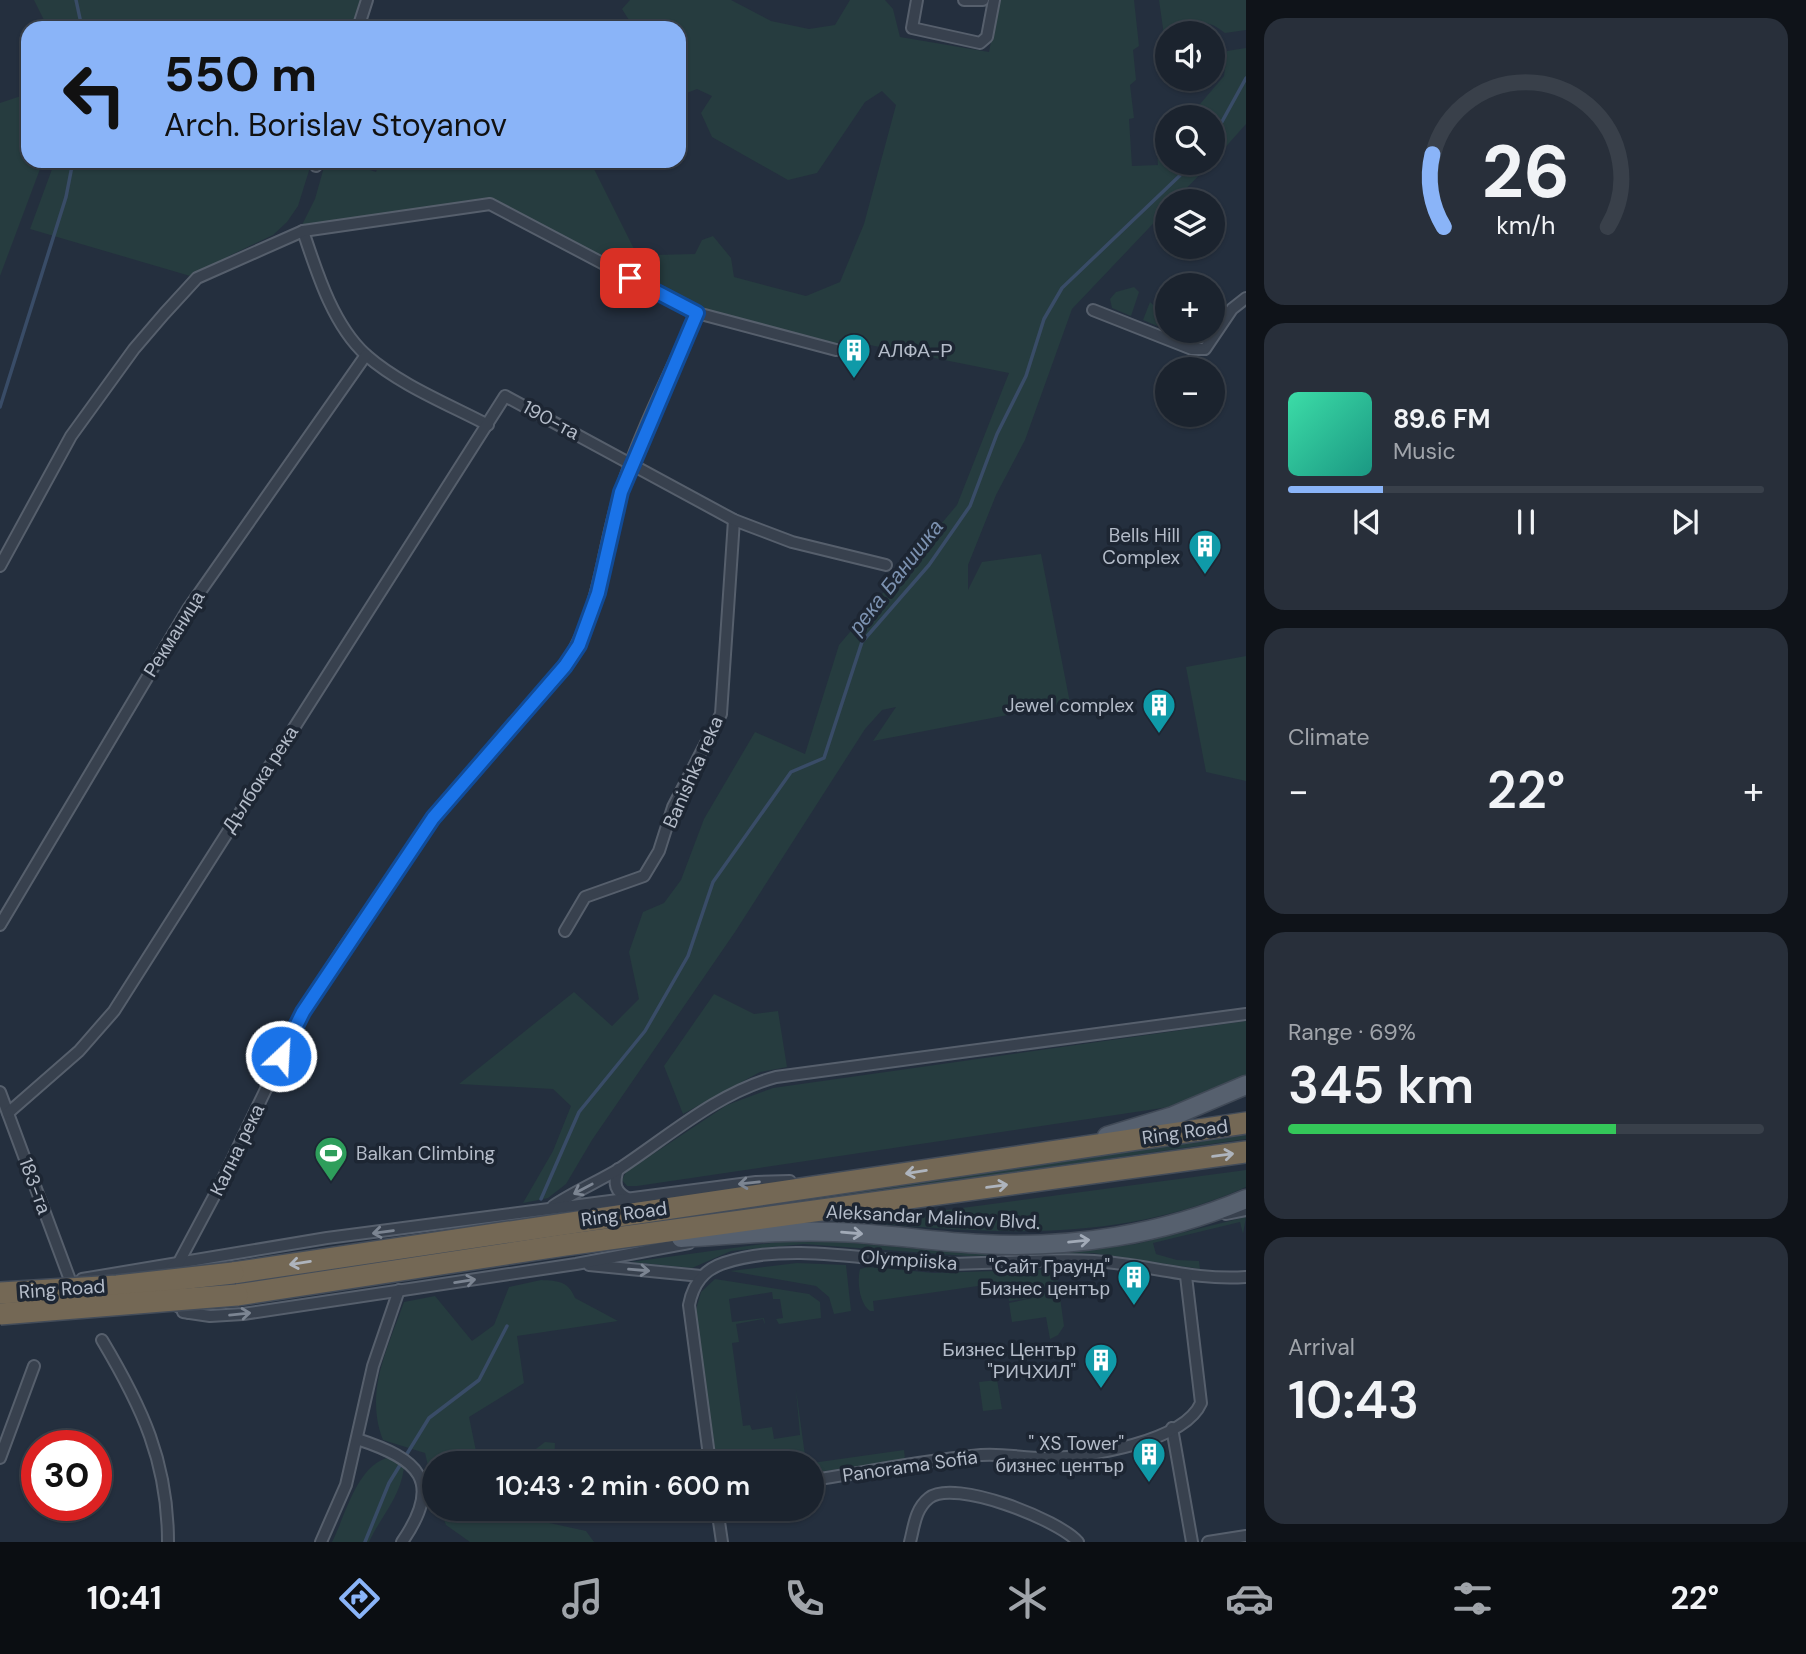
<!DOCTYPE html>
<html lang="en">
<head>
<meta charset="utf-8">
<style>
  :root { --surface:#1b232e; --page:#282f3a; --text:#f1f3f6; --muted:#a0a4aa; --line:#39404a; --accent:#8ab4f8 }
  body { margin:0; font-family:"DM Sans",sans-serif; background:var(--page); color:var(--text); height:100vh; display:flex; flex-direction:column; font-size:26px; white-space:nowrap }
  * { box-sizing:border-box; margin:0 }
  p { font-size:23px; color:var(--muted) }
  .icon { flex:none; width:38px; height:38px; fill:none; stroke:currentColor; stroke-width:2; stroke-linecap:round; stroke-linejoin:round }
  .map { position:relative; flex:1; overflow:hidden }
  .drawer { display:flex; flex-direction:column; gap:18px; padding:18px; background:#0f1319; width:560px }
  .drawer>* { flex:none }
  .banner { position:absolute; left:21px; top:21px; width:665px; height:147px; border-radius:21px; box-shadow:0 2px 5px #0004,0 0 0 2px var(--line); background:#8ab4f8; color:#111; overflow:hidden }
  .tools { position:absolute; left:1155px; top:21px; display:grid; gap:14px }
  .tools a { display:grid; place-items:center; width:70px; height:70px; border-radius:50%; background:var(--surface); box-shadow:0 2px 5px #0004,0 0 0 2px var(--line); font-size:35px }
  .speed { position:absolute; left:21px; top:1430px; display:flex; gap:14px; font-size:35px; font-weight:700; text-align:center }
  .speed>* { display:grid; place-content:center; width:91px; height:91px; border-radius:50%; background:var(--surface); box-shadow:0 2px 5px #0004,0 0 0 2px var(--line); line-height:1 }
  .speed .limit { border:10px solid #d22; background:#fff; color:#111 }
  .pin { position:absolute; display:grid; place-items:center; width:60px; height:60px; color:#fff; margin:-30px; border-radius:14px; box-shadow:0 4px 10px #0006 }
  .me { position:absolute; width:77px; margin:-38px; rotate:25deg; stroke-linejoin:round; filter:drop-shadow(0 0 5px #0008) }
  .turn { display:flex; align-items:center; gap:24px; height:147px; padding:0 28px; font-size:32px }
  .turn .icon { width:91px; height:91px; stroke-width:2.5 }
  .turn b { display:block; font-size:49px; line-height:60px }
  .big { font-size:52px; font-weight:600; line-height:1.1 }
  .drawer .card { flex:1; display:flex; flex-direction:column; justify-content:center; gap:10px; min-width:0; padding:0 24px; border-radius:21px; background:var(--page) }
  .drawer .dial { align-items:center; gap:0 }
  .dial svg { height:182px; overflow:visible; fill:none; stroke:var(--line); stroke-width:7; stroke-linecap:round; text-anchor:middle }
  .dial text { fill:var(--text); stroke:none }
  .song { display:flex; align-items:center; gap:21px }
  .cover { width:84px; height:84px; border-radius:10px; background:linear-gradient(135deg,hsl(160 70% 55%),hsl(170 70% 35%)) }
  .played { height:7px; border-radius:4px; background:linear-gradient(90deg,var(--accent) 20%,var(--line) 20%) }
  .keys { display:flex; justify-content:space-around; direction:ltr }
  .heat { display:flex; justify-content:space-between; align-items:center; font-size:38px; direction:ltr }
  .charge { height:10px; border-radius:5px; background:linear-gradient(90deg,#34c759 69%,var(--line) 0) }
  .trip { position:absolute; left:422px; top:1451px; width:402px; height:70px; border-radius:35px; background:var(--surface); box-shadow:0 2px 5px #0004,0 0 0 2px var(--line); font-weight:600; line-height:70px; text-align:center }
  .dock { display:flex; height:112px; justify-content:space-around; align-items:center; background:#0b0e12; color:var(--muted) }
  .dock .icon { width:49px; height:49px }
  .dock .selected { color:var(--accent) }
  .dock b { font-size:32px; color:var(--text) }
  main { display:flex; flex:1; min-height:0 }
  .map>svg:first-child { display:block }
  .green { fill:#263c3f }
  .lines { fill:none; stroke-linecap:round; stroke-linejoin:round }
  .stream { stroke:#394c67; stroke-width:3.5 }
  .street-casing { stroke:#565f6c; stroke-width:14 }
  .primary-casing { stroke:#414a57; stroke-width:21 }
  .highway-casing { stroke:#434c59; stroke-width:24 }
  .street { stroke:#38414e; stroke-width:10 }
  .primary { stroke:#56606e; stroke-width:18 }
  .highway { stroke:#746855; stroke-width:21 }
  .highway-bridge-casing { stroke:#434c59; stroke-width:24; stroke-linecap:butt }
  .highway-bridge { stroke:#746855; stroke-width:21 }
  .oneway { stroke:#aeb4bd }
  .oneway2 { stroke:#7c8592 }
  .oneway3 { stroke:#a1aab7 }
  .route-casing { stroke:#114b97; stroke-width:18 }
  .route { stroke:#1a73e8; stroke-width:12 }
  .labels { text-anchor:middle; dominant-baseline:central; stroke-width:7; stroke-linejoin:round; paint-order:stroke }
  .poi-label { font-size:19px; fill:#b4bcc9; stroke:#1d2633; text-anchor:end }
  .street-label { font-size:19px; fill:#b4bcc9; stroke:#1d2633 }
  .water-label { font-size:21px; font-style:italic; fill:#7c92b1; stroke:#1d2633 }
</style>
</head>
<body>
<main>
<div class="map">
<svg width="1246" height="1542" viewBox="0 0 1246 1542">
  <rect width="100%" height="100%" fill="#242f3e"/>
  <!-- green -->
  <g class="green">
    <polygon points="34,0 361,0 353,28 48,28"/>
    <path d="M630 0H731L771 21 809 29 835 25 850 0H885L893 9 900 37 989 52 999 0H1134L1139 46 1133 50 1136 80 1130 85 1134 118 1129 119 1132 166 1158 165C1157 151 1157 140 1167 130V163H1211L1174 201H1167V209L1072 309 1025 440 996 495 968 565V590L982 562 1041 554 1070 703 873 741 896 707 882 710 865 729 735 932 592 1140 566 1184 548 1198 523 1203 553 1151 571 1106 553 1089 459 1084 574 992 612 1026 639 999 629 952 643 912 664 903 681 880 704 819 755 732 805 754 839 645 957 505 1009 373 840 339 837 346 699 310 504 204 483 198 301 227 315 199 324 167 352 164 376 172 380 161H590L634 249 654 255 695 254 702 240 713 236 731 258 734 277 806 296 840 282 864 224 896 105 882 91 865 102 817 173 788 180 712 137 701 113 712 96 697 89 679 96V28H634L622 9Z"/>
    <path d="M1159 0H1246V30L1225 33C1214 24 1207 21 1193 24L1188 32 1164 35Z"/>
    <polygon points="1246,48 1246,124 1213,161 1213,117 1189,117 1224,76 1227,51"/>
    <polygon points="24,95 28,97 28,161 43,161 0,276 0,103"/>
    <polygon points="55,161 312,161 298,206 287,222 273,235 229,256 197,278 30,229"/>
    <polygon points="1134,287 1139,292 1131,316 1112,308 1110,299 1116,292"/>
    <polygon points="1150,302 1167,317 1167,330 1143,320"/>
    <polygon points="1246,656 1246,781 1206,772 1186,667"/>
    <polygon points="714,994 754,1014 778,1011 787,1067 760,1072 683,1114 664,1066"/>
    <polygon points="1246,1021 1246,1075 1169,1107 637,1186 627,1186 622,1180 626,1172 727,1105 773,1088"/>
    <polygon points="1246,1135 1246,1139 600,1232 600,1228"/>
    <path d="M1246 1170V1187C1115 1245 994 1233 857 1222Z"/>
    <polygon points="1246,1217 1243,1234 1240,1222 1153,1243 1156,1254 1177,1260 1199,1261 1200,1269 1093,1253 967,1256 804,1244 731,1251 692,1268 631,1262 785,1241 829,1241 977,1254 1072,1252 1136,1244"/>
    <polygon points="797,1263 846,1265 851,1311 834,1314 829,1297 816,1286 730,1271"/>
    <path d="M868 1267 934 1273 1056 1269 1064 1326 1058 1335 1050 1339 1046 1317 1012 1322 1009 1303 1043 1296 1009 1301 1006 1282 873 1301 874 1311H870C859 1303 857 1281 860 1269Z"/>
    <polygon points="715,1279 809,1294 820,1302 821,1318 779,1324 776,1319 783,1318 780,1299 773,1299 772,1292 729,1299 732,1322 764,1318 765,1325 763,1319 736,1324 739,1342 732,1343 743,1426 750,1425 752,1430 772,1427 774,1439 800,1435 796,1390 806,1463 717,1463 695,1313 701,1292"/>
    <path d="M541 1280C559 1281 568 1281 575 1298L618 1321 517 1336 524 1383 469 1417 477 1456 483 1463H434V1491L425 1453 383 1440C364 1392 388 1348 404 1302L435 1296 472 1341 494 1325 509 1287Z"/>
    <polygon points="997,1380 1002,1409 983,1411 979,1382"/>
    <polygon points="545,1442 555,1443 554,1463 511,1463 519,1462"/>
    <polygon points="904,1450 905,1459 812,1473 812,1463"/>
    <path d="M391 1457 404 1468C400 1498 381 1516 369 1542H332C346 1515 357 1463 391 1457Z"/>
    <polygon points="440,1509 531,1509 536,1520 586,1531 594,1542 470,1542 446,1525"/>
  </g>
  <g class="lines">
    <!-- stream -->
    <g class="stream">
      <polyline points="76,0 82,28"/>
      <polyline points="1213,138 1246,78"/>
      <polyline points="0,407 66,197 73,161"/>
      <polyline points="541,1199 579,1112 645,1031 688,956 713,882 791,772 824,758 862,642 929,565 970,506 997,434 1026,376 1044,319 1062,288 1193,163"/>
      <polyline points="365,1542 389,1483 429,1418 479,1380 507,1326"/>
    </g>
    <defs>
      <g id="street">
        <polyline points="917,0 912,28 980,43 987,37 994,0"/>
        <polyline points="964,0 983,0"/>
        <polyline points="358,28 367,0"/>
        <polyline points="316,166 317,161"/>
        <path d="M303 231C317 273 333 325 366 355 400 385 448 404 488 425"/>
        <polyline points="1093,310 1192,349 1205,349 1232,309 1246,298"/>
        <polyline points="0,566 71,436 134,349 164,314 197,278 303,231 490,204 697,313 836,350"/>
        <polyline points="0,925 188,609 366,355"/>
        <polyline points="565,931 585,897 644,876 659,851 673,807 721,714 734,520"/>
        <polyline points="0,1092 70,1280"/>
        <polyline points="8,1113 79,1051 114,1011 505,396 734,520 792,542 886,565"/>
        <path d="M618 1169C613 1184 615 1192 629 1199"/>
        <path d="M553 1206C574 1192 597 1182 619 1169 669 1136 717 1093 776 1077L1246 1014"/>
        <polyline points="1226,1214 1246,1210"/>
        <polyline points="589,1265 701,1276"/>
        <polyline points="82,1279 327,1238 756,1182 790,1181"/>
        <path d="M165 1281 168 1271 179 1262 219 1187 303 1012 343 949 433 818 565 666C603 604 600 554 621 490 641 429 671 371 697 313"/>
        <polyline points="171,1302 189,1313"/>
        <polyline points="183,1312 210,1316 243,1314 576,1264 689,1243"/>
        <path d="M102 1340C142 1407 168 1462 168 1542"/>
        <polyline points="1172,1428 1192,1542"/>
        <path d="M357 1439C419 1459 444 1481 402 1542"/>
        <polyline points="0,1458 34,1366"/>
        <path d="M710 1463 689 1305C693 1284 703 1270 724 1263 784 1243 858 1258 919 1263 977 1267 1036 1257 1094 1261 1146 1264 1193 1281 1246 1277"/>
        <path d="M812 1480C868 1472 925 1460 981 1455 1004 1453 1027 1459 1050 1458 1088 1457 1184 1442 1201 1403L1186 1276"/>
        <polyline points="717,1508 722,1542"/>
        <polyline points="321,1542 346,1485 373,1366 399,1290"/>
        <path d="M910 1542C914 1527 915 1509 929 1498 954 1478 1059 1520 1078 1542"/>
        <polyline points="1208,1542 1246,1536"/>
      </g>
      <g id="primary">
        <polyline points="1107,1136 1173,1116 1246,1085"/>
        <path d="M681 1238C732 1235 783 1230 834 1232 883 1233 933 1242 982 1244 1072 1249 1163 1234 1246 1199"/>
      </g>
      <g id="highway">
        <polyline points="233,1273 1246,1123"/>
        <polyline points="237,1295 565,1245 1246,1152"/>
      </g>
    </defs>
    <!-- street casing -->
    <use href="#street" class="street-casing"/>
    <!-- primary casing -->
    <use href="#primary" class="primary-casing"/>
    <!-- highway casing -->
    <use href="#highway" class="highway-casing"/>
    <!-- street -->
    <use href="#street" class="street"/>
    <!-- primary -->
    <use href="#primary" class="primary"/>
    <!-- highway -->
    <use href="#highway" class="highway"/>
    <defs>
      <g id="highway-bridge">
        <polyline points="0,1293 117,1286 233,1273"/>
        <polyline points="0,1314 237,1295"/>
      </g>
    </defs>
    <!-- highway-bridge casing -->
    <use href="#highway-bridge" class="highway-bridge-casing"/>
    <!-- highway-bridge -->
    <use href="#highway-bridge" class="highway-bridge"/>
  </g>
  <!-- one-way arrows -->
  <defs><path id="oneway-shaft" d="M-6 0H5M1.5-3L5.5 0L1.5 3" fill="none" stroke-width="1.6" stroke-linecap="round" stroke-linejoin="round" transform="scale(1.75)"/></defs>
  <g class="oneway">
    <use href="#oneway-shaft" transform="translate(1223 1155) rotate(-8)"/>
    <use href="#oneway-shaft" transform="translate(916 1172) rotate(171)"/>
    <use href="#oneway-shaft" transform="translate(997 1186) rotate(-8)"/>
    <use href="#oneway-shaft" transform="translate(300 1263) rotate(171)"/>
  </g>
  <g class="oneway2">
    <use href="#oneway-shaft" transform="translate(749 1183) rotate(174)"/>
    <use href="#oneway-shaft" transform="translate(583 1189) rotate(152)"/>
    <use href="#oneway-shaft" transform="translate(383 1232) rotate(173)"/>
    <use href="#oneway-shaft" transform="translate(639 1270) rotate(5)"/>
    <use href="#oneway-shaft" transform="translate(465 1281) rotate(-9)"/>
    <use href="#oneway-shaft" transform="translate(240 1314) rotate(-6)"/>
  </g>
  <g class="oneway3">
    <use href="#oneway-shaft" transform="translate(852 1233) rotate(5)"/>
    <use href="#oneway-shaft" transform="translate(1079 1241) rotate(-6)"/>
  </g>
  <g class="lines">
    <defs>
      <polyline id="route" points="281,1056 303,1012 433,818 565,666 579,645 598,593 621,492 697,313 630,278"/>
    </defs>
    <!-- route casing -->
    <use href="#route" class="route-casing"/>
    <!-- route -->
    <use href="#route" class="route"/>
  </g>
  <!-- icons -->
  <defs>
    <symbol id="building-pin" viewBox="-11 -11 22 30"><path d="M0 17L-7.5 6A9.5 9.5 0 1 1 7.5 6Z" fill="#0f9aa8" stroke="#1d2633"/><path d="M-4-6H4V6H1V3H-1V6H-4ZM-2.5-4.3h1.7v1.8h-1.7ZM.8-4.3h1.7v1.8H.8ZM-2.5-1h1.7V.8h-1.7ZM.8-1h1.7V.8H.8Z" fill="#fff"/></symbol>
    <symbol id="stadium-pin" viewBox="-11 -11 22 30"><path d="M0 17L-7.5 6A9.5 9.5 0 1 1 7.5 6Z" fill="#2e9e5b" stroke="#1d2633"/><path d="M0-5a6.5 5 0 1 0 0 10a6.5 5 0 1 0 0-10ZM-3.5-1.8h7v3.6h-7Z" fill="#fff"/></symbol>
  </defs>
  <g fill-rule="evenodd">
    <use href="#building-pin" x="835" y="331" width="38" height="52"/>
    <use href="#building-pin" x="1186" y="527" width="38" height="52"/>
    <use href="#building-pin" x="1140" y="686" width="38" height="52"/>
    <use href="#stadium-pin" x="312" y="1134" width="38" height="52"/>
    <use href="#building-pin" x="1115" y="1258" width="38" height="52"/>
    <use href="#building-pin" x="1082" y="1341" width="38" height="52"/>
    <use href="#building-pin" x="1130" y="1435" width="38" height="52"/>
  </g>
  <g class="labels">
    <!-- poi labels -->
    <g class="poi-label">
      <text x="878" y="350" text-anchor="start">АЛФА-Р</text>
      <text x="1180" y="535">Bells Hill<tspan x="1180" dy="22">Complex</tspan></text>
      <text x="1134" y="705">Jewel complex</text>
      <text x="356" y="1153" text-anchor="start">Balkan Climbing</text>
      <text x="1110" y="1266">"Сайт Граунд"<tspan x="1110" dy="22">Бизнес център</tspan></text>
      <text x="1076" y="1349">Бизнес Център<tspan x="1076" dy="22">"РИЧХИЛ"</tspan></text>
      <text x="1124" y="1443">" XS Tower"<tspan x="1124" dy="22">бизнес център</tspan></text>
    </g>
    <!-- street labels -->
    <g class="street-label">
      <text transform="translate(551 420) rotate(28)">190-та</text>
      <text transform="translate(174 634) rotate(-58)">Рекманица</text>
      <text transform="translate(693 772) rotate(-66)">Banishka reka</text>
      <text transform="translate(260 779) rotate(-57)">Дълбока река</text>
      <text transform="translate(1185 1132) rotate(-8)">Ring Road</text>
      <text transform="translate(237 1150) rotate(-64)">Кална река</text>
      <text transform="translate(35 1186) rotate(70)">183-та</text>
      <text transform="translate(624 1214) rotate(-8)">Ring Road</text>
      <text transform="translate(933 1217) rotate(3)">Aleksandar Malinov Blvd.</text>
      <text transform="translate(909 1260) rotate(4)">Olympiiska</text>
      <text transform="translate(62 1289) rotate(-4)">Ring Road</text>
      <text transform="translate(910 1466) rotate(-8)">Panorama Sofia</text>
    </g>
    <!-- water labels -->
    <g class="water-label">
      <text transform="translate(896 577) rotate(-52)">река Банишка</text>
    </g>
  </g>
</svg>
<div class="tools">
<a><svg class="icon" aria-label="sound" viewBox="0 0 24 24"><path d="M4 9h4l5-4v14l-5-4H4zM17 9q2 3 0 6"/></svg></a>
<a><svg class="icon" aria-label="search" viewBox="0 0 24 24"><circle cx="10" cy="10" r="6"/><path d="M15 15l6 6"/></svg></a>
<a><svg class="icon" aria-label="layers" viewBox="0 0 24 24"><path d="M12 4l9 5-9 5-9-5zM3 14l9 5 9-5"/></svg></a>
<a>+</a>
<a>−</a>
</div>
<div class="speed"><div class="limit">30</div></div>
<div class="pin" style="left:630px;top:278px;background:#d93025"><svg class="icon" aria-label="arrive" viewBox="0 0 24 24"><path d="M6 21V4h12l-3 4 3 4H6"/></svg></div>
<svg class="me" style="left:281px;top:1056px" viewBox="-20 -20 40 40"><circle r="17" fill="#1a73e8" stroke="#fff" stroke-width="3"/><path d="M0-11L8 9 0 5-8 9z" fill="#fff"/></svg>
<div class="trip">10:43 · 2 min · 600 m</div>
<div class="banner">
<div class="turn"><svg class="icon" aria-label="left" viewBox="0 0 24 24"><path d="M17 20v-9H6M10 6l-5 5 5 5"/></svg><div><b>550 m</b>Arch. Borislav Stoyanov</div></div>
</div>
</div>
<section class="drawer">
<div class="card dial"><svg viewBox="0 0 100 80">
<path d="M14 69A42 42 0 1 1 86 69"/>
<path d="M14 69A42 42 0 0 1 9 37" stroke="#8ab4f8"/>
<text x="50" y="56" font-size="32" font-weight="700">26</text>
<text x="50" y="72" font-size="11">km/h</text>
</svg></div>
<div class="card">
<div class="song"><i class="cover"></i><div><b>89.6 FM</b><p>Music</p></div></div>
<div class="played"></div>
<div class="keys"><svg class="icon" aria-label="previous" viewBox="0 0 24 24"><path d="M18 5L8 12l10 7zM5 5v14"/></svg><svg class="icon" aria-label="pause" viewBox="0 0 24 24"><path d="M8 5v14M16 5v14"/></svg><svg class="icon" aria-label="next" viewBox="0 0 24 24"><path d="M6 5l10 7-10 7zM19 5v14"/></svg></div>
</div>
<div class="card"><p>Climate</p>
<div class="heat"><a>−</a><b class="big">22°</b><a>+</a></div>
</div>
<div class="card"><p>Range · 69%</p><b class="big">345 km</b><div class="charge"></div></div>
<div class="card"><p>Arrival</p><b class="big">10:43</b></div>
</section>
</main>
<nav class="dock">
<b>10:41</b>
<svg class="icon selected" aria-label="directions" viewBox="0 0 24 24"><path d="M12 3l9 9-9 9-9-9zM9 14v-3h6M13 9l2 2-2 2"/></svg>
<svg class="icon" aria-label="music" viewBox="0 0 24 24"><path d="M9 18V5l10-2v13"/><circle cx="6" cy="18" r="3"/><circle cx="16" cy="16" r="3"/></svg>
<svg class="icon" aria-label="phone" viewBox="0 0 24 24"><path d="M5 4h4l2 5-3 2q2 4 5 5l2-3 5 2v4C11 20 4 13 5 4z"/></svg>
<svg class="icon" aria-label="climate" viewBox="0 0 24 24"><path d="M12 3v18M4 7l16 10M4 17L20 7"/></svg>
<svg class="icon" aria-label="car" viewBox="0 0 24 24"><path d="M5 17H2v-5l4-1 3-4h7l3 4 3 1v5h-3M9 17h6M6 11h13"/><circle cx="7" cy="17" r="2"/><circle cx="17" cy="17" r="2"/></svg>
<svg class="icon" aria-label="filters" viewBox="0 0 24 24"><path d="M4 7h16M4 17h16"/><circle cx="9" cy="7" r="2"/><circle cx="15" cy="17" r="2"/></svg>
<b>22°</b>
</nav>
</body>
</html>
